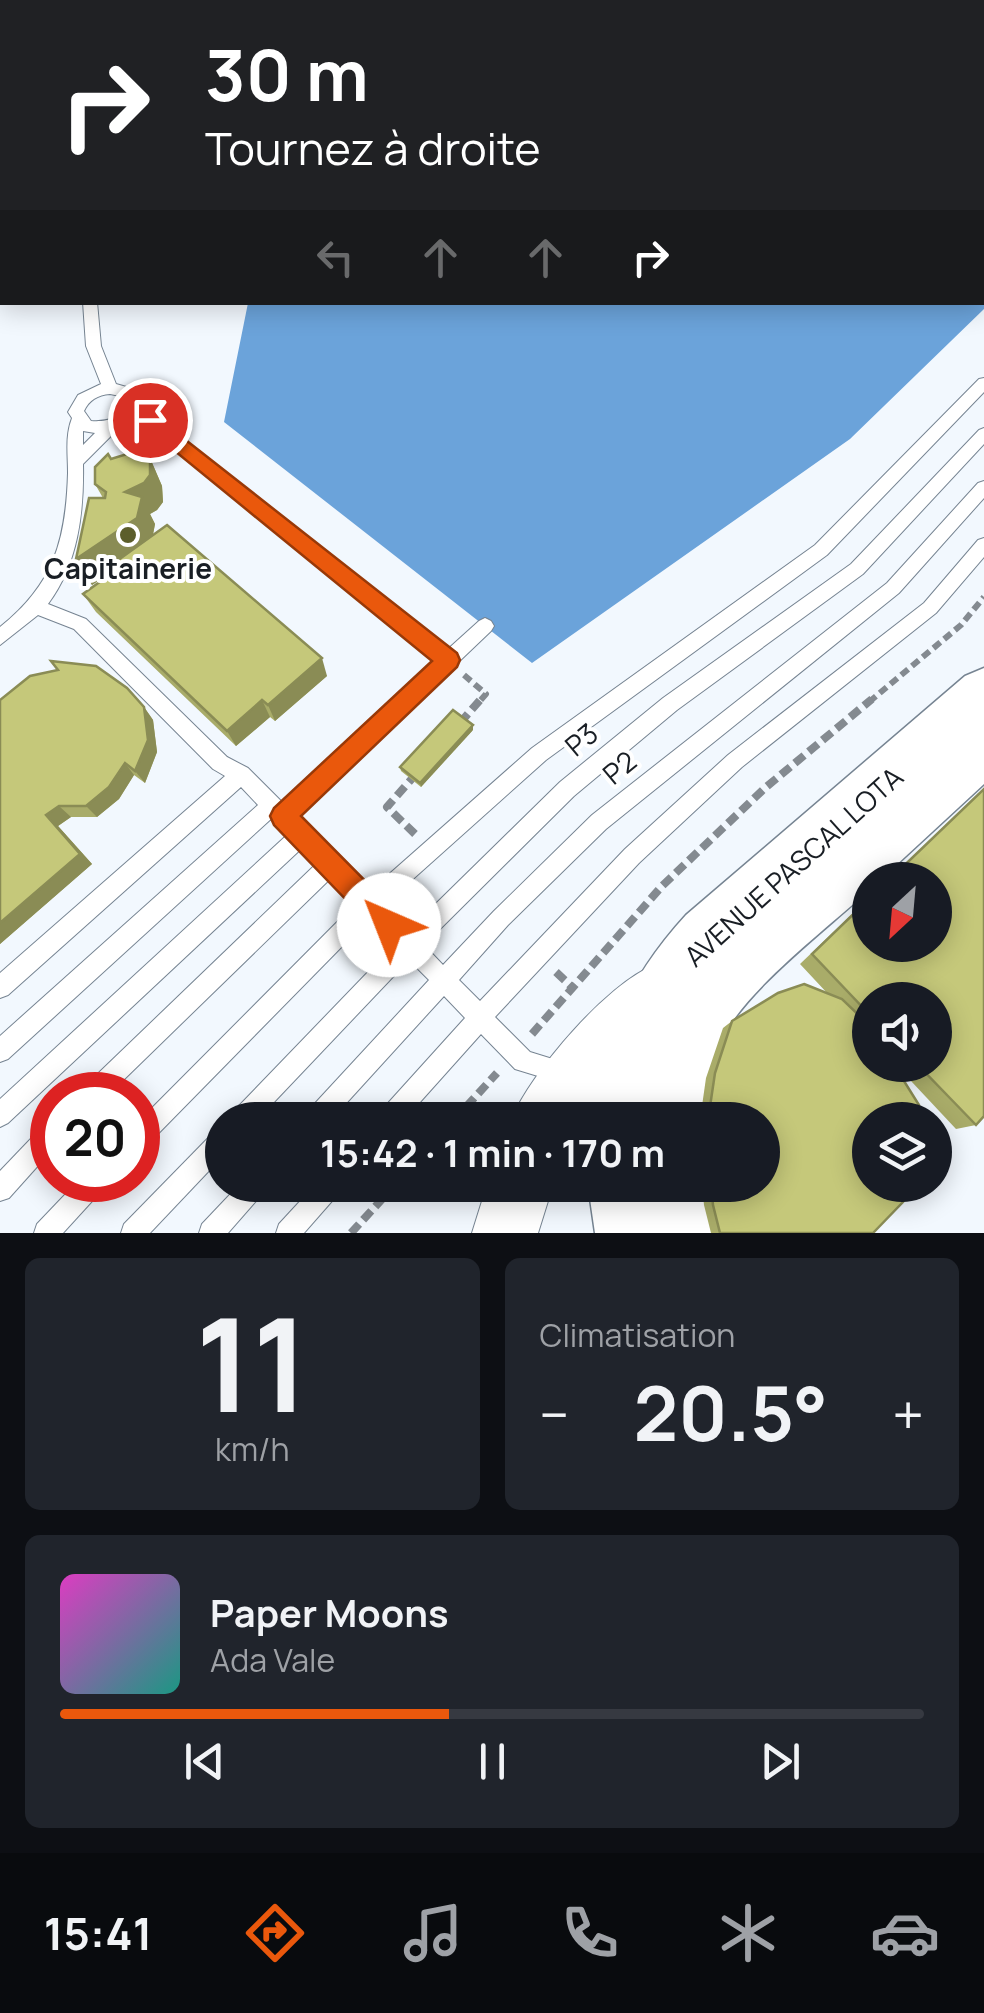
<!DOCTYPE html>
<html lang="fr">
<head>
<meta charset="utf-8">
<style>
  :root { --surface:#171b24; --page:#20242c; --text:#f1f3f6; --muted:#9ea1a6; --line:#363941; --accent:#ea580c }
  body { margin:0; font-family:Manrope,sans-serif; background:var(--page); color:var(--text); height:100vh; display:flex; flex-direction:column; font-size:38px; white-space:nowrap }
  * { box-sizing:border-box; margin:0 }
  p { font-size:32px; color:var(--muted) }
  .icon { flex:none; width:55px; height:55px; fill:none; stroke:currentColor; stroke-width:2; stroke-linecap:round; stroke-linejoin:round }
  .map { position:relative; height:1233px; overflow:hidden }
  .sheet { display:flex; flex-direction:column; gap:25px; padding:25px; background:#0d0f14; flex:1 }
  .sheet>* { flex:none }
  .guide { position:absolute; left:0px; top:0px; width:985px; height:305px; box-shadow:0 5px 25px #0003; background:#202124; color:#fff; overflow:hidden }
  .needle { width:65px; rotate:206deg }
  .buttons { position:absolute; left:852px; top:862px; display:grid; gap:20px }
  .buttons a { display:grid; place-items:center; width:100px; height:100px; border-radius:50%; background:var(--surface); box-shadow:0 5px 25px #0003; font-size:50px }
  .speed { position:absolute; left:30px; top:1072px; display:flex; gap:20px; font-size:50px; font-weight:700; text-align:center }
  .speed>* { display:grid; place-content:center; width:130px; height:130px; border-radius:50%; background:var(--surface); box-shadow:0 5px 25px #0003; line-height:1 }
  .speed .limit { border:15px solid #d22; background:#fff; color:#111 }
  .pin { position:absolute; display:grid; place-items:center; width:85px; height:85px; color:#fff; margin:-42px; border:5px solid #fff; border-radius:50%; box-shadow:0 2px 10px #0007 }
  .me { position:absolute; width:110px; margin:-55px; rotate:316deg; stroke-linejoin:round; filter:drop-shadow(0 0 8px #0008) }
  .turn { display:flex; align-items:center; gap:35px; height:210px; padding:0 40px; font-size:45px }
  .turn .icon { width:130px; height:130px; stroke-width:2.5 }
  .turn b { display:block; font-size:70px; line-height:85px }
  .lanes { display:flex; align-items:center; height:95px; padding:0 40px; background:#0003; justify-content:center; gap:50px; direction:ltr }
  .lanes .off { opacity:.35 }
  .big { font-size:75px; font-weight:700; line-height:1.1 }
  .sheet .tile { flex:1; display:flex; flex-direction:column; justify-content:center; gap:15px; min-width:0; padding:0 35px; border-radius:15px; background:var(--page) }
  .sheet .dial { align-items:center; gap:0 }
  .dial b { font-size:130px; line-height:1 }
  .song { display:flex; align-items:center; gap:30px }
  .cover { width:120px; height:120px; border-radius:15px; background:linear-gradient(135deg,hsl(310 70% 55%),hsl(170 70% 35%)) }
  .played { height:10px; border-radius:5px; background:linear-gradient(90deg,var(--accent) 45%,var(--line) 45%) }
  .keys { display:flex; justify-content:space-around; direction:ltr }
  .heat { display:flex; justify-content:space-between; align-items:center; font-size:55px; direction:ltr }
  .sheet .tiles { flex:1; display:grid; gap:25px; grid-template-columns:1fr 1fr }
  .tile:last-child { grid-column:span 2 }
  .trip { position:absolute; left:205px; top:1102px; width:575px; height:100px; border-radius:50px; background:var(--surface); box-shadow:0 5px 25px #0003; font-weight:700; line-height:100px; text-align:center }
  .tabs { display:flex; height:160px; justify-content:space-around; align-items:center; background:#090b0e; color:var(--muted) }
  .tabs .icon { width:70px; height:70px }
  .tabs .current { color:var(--accent) }
  .tabs b { font-size:45px; color:var(--text) }
  .map>svg:first-child { display:block }
  .water { fill:#6ba3da }
  .lines { fill:none; stroke-linecap:round; stroke-linejoin:round }
  .ferry { stroke:#0b4a7d; stroke-width:2.5; stroke-dasharray:9 6; stroke-linecap:butt }
  .service-casing { stroke:#768492; stroke-width:2 }
  .tertiary-casing { stroke:#768492; stroke-width:2 }
  .secondary-casing { stroke:#768492; stroke-width:3 }
  .path-far1 { stroke:#848a90; stroke-width:6; stroke-dasharray:9 5; stroke-linecap:butt }
  .path { stroke:#848a90; stroke-width:8; stroke-dasharray:12 6; stroke-linecap:butt }
  .service { fill:#fff; fill-rule:evenodd }
  .tertiary { fill:#fff; fill-rule:evenodd }
  .secondary { fill:#fff; fill-rule:evenodd }
  .wall { fill:#a9ac69 }
  .shaded-wall { fill:#8a8c55 }
  .building { fill:#c5c87a; stroke:#8a8c55; stroke-width:2.5 }
  .route { fill:#ea580c; stroke:#983908; stroke-width:2.5 }
  .poi-dot { fill:#5c5e2b; stroke:#fff; stroke-width:4 }
  .labels { text-anchor:middle; dominant-baseline:central; stroke-width:8; stroke-linejoin:round; paint-order:stroke }
  .poi-label { font-size:28px; font-weight:bold; fill:#191e24; stroke:#fff }
  .street-label { font-size:28px; fill:#191e24; stroke:#fff }
</style>
</head>
<body>
<div class="map">
<svg width="984" height="1233" viewBox="0 0 984 1233">
  <rect width="100%" height="100%" fill="#f2f8fe"/>
  <!-- water -->
  <polygon class="water" points="360,0 984,0 984,309 850,439 532,663 224,422 248,303 982,302 982,2 355,2"/>
  <g class="lines">
    <!-- ferry -->
    <polyline class="ferry" points="422,2 427,0"/>
    <defs>
      <g id="service">
        <path d="M83 302H97L101 346 116 384 130 388 173 432 448 649 479 621 485 618 491 621 494 626 491 631 296 817 370 891 532 748 815 545 979 379 984 378V392L827 555 546 760 384 905 409 930 560 782 663 698 851 564 979 430 984 428V444L863 574 677 710 574 796 424 945 443 965 494 911 592 815 887 583 978 483 984 481V498L899 593 606 829 508 925 459 980 480 1001 625 849 728 755 924 603 978 540 984 538V557L936 613 742 767 639 863 495 1017 530 1052 572 1065 575 1073 572 1081 564 1084 515 1069 481 1034 404 1120H376L380 1112 465 1018 444 996 331 1120H303L307 1112 429 980 409 960 257 1120H229L233 1112 394 945 369 919 146 1146 138 1150V1122L355 904 330 879 108 1095H81L84 1087 316 864 301 849 8 1123 0 1127V1099L287 835 271 819 8 1059 0 1062V1036L258 805 241 787 8 995 0 998V973L225 776 213 769 74 629 38 615 0 645V627C54 584 66 540 68 473 68 454 65 436 72 418L68 412 78 395 101 384 86 346ZM110 394 120 396 125 402C119 419 108 422 91 421L84 411C89 400 98 395 110 394ZM136 413 145 422 131 421ZM83 431 95 433 83 445ZM115 432 142 433 161 438 436 661 283 803 248 768 227 757 86 619 48 604C78 564 84 513 83 464Z"/>
        <polygon points="52,1121 52,1150 9,1198 0,1201 0,1171 44,1125"/>
        <polygon points="222,1128 222,1157 150,1233 121,1233 124,1224 214,1132"/>
        <polygon points="79,1180 108,1180 104,1188 63,1233 34,1233 37,1224"/>
        <polygon points="239,1185 267,1185 263,1193 228,1233 199,1233 202,1224"/>
        <polygon points="315,1185 343,1185 339,1193 304,1233 276,1233 279,1224"/>
      </g>
      <g id="tertiary">
        <path d="M654 965 675 974 684 995C663 1044 611 1076 581 1120H511C532 1071 606 985 654 965Z"/>
        <polygon points="487,1185 553,1185 538,1233 472,1233"/>
      </g>
      <g id="secondary">
        <path d="M984 668V784L880 880H870V889C825 931 737 995 716 1051 708 1073 706 1097 706 1120H591C599 1040 632 974 686 915L965 676Z"/>
        <polygon points="588,1185 704,1185 715,1233 595,1233"/>
      </g>
    </defs>
    <!-- service casing -->
    <use href="#service" class="service-casing"/>
    <!-- tertiary casing -->
    <use href="#tertiary" class="tertiary-casing"/>
    <!-- secondary casing -->
    <use href="#secondary" class="secondary-casing"/>
    <!-- path-far1 -->
    <g class="path-far1">
      <polyline points="464,675 486,694 479,702"/>
      <polyline points="869,702 961,625 984,597"/>
    </g>
    <!-- path -->
    <g class="path">
      <polyline points="460,723 481,699"/>
      <polyline points="415,834 387,807 416,774"/>
      <polyline points="556,972 573,988"/>
      <polyline points="532,1034 662,886 765,788 872,699"/>
      <polyline points="454,1120 497,1073"/>
      <polyline points="351,1233 395,1185"/>
    </g>
    <!-- service -->
    <use href="#service" class="service"/>
    <!-- tertiary -->
    <use href="#tertiary" class="tertiary"/>
    <!-- secondary -->
    <use href="#secondary" class="secondary"/>
  </g>
  <!-- wall -->
  <g class="wall">
    <polygon points="150,458 162,486 163,502 157,510 150,514 155,524 153,535 327,676 275,721 270,717 236,746 96,612 83,594 117,569 92,585 76,559 103,498 95,484 111,459"/>
    <polygon points="0,700 144,707 153,720 157,752 145,783 134,775 119,799 97,817 71,817 58,826 92,864 0,944"/>
    <polygon points="473,730 421,787 401,771 400,767"/>
    <polygon points="984,788 984,1116 976,1125 956,1129 896,1065 935,1065 870,1000 873,1233 711,1233 704,1205 702,1185 762,1185 762,1120 700,1120 706,1078 723,1028 732,1021 828,994 800,964 870,897 870,945 935,880 888,880"/>
  </g>
  <!-- shaded-wall -->
  <g class="shaded-wall">
    <polygon points="150,458 162,486 163,502 157,510 150,514 155,524 151,544 114,563 117,568 92,585 76,559"/>
    <polygon points="322,658 327,676 275,721 268,705"/>
    <polygon points="262,700 270,717 236,746 227,731"/>
    <polygon points="144,707 153,720 157,752 145,783 135,771"/>
    <polygon points="473,725 473,730 421,787 420,783"/>
    <polygon points="125,763 134,775 119,799 97,817 86,806"/>
    <polygon points="59,806 71,817 58,826 92,864 0,944 0,923 46,815"/>
  </g>
  <!-- building -->
  <g class="building">
    <polygon points="108,454 111,459 127,454 139,458 145,454 150,458 150,475 144,483 125,492 142,497 137,518 76,559 89,498 105,498 106,492 95,484 95,467"/>
    <polygon points="167,525 322,658 268,705 262,700 227,731 83,594 119,568 114,563"/>
    <polygon points="51,661 96,666 127,688 144,707 148,740 135,771 125,763 109,787 86,806 59,806 46,815 80,854 0,923 0,700 30,676 58,670"/>
    <polygon points="453,710 473,725 420,783 400,767"/>
    <polygon points="984,789 984,1116 976,1125 918,1065 935,1065 935,1000 870,1000 870,1015 812,954 870,898 870,945 935,945 935,880 889,880"/>
    <polygon points="804,984 842,999 869,1025 870,1065 894,1065 919,1105 923,1120 870,1120 870,1185 917,1185 903,1202 873,1233 720,1233 713,1205 711,1185 762,1185 762,1120 708,1120 715,1073 732,1021 778,993"/>
  </g>
  <!-- route -->
  <polygon class="route" points="150,412 457,653 460,660 457,667 301,816 399,915 403,925 399,934 389,938 379,934 274,825 270,816 274,808 432,661 143,425 143,414"/>
  <!-- markers -->
  <circle class="poi-dot" cx="128" cy="535" r="10"/>
  <g class="labels">
    <!-- poi labels -->
    <g class="poi-label">
      <text x="128" y="568">Capitainerie</text>
    </g>
    <!-- street labels -->
    <g class="street-label">
      <text transform="translate(581 739) rotate(-40)">P3</text>
      <text transform="translate(619 767) rotate(-40)">P2</text>
      <text transform="translate(793 866) rotate(-42)">AVENUE PASCAL LOTA</text>
    </g>
  </g>
</svg>
<div class="buttons">
<a><svg class="needle" viewBox="-14 -14 28 28"><path d="M0-13l5 13h-10z" fill="#e53935"/><path d="M0 13l5-13h-10z" fill="#9ea1a6"/></svg></a>
<a><svg class="icon" aria-label="sound" viewBox="0 0 24 24"><path d="M4 9h4l5-4v14l-5-4H4zM17 9q2 3 0 6"/></svg></a>
<a><svg class="icon" aria-label="layers" viewBox="0 0 24 24"><path d="M12 4l9 5-9 5-9-5zM3 14l9 5 9-5"/></svg></a>
</div>
<div class="speed"><div class="limit">20</div></div>
<div class="pin" style="left:150px;top:420px;background:#d93025"><svg class="icon" aria-label="arrive" viewBox="0 0 24 24"><path d="M6 21V4h12l-3 4 3 4H6"/></svg></div>
<svg class="me" style="left:389px;top:925px" viewBox="-20 -20 40 40"><circle r="19" fill="#fff"/><path d="M0-13L10 11 0 6-10 11z" fill="#ea580c"/></svg>
<div class="trip">15:42 · 1 min · 170 m</div>
<div class="guide">
<div class="turn"><svg class="icon" aria-label="right" viewBox="0 0 24 24"><path d="M7 20v-9h11M14 6l5 5-5 5"/></svg><div><b>30 m</b>Tournez à droite</div></div>
<div class="lanes"><svg class="icon off" aria-label="left" viewBox="0 0 24 24"><path d="M17 20v-9H6M10 6l-5 5 5 5"/></svg><svg class="icon off" aria-label="ahead" viewBox="0 0 24 24"><path d="M12 20V5M6 11l6-6 6 6"/></svg><svg class="icon off" aria-label="ahead" viewBox="0 0 24 24"><path d="M12 20V5M6 11l6-6 6 6"/></svg><svg class="icon" aria-label="right" viewBox="0 0 24 24"><path d="M7 20v-9h11M14 6l5 5-5 5"/></svg></div>
</div>
</div>
<section class="sheet">
<div class="tiles">
<div class="tile dial"><b>11</b><p>km/h</p></div>
<div class="tile"><p>Climatisation</p>
<div class="heat"><a>−</a><b class="big">20.5°</b><a>+</a></div>
</div>
<div class="tile">
<div class="song"><i class="cover"></i><div><b>Paper Moons</b><p>Ada Vale</p></div></div>
<div class="played"></div>
<div class="keys"><svg class="icon" aria-label="previous" viewBox="0 0 24 24"><path d="M18 5L8 12l10 7zM5 5v14"/></svg><svg class="icon" aria-label="pause" viewBox="0 0 24 24"><path d="M8 5v14M16 5v14"/></svg><svg class="icon" aria-label="next" viewBox="0 0 24 24"><path d="M6 5l10 7-10 7zM19 5v14"/></svg></div>
</div>
</div>
</section>
<nav class="tabs">
<b>15:41</b>
<svg class="icon current" aria-label="directions" viewBox="0 0 24 24"><path d="M12 3l9 9-9 9-9-9zM9 14v-3h6M13 9l2 2-2 2"/></svg>
<svg class="icon" aria-label="music" viewBox="0 0 24 24"><path d="M9 18V5l10-2v13"/><circle cx="6" cy="18" r="3"/><circle cx="16" cy="16" r="3"/></svg>
<svg class="icon" aria-label="phone" viewBox="0 0 24 24"><path d="M5 4h4l2 5-3 2q2 4 5 5l2-3 5 2v4C11 20 4 13 5 4z"/></svg>
<svg class="icon" aria-label="climate" viewBox="0 0 24 24"><path d="M12 3v18M4 7l16 10M4 17L20 7"/></svg>
<svg class="icon" aria-label="car" viewBox="0 0 24 24"><path d="M5 17H2v-5l4-1 3-4h7l3 4 3 1v5h-3M9 17h6M6 11h13"/><circle cx="7" cy="17" r="2"/><circle cx="17" cy="17" r="2"/></svg>
</nav>
</body>
</html>
